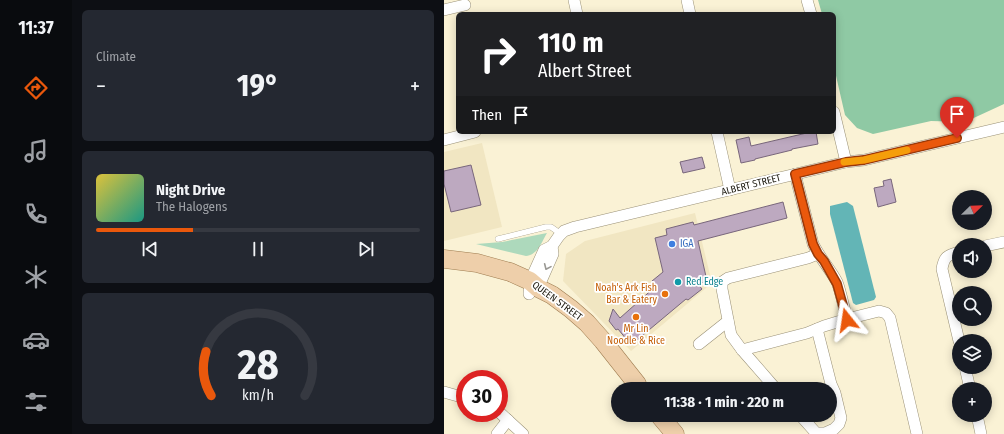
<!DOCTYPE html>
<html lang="en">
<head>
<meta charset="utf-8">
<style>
  :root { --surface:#171b24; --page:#242831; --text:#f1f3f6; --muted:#9ea1a6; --line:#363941; --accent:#ea580c }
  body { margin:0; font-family:"Fira Sans Condensed",sans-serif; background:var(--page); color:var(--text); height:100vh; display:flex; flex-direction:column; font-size:15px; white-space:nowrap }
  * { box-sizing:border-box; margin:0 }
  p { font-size:13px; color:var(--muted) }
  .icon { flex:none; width:22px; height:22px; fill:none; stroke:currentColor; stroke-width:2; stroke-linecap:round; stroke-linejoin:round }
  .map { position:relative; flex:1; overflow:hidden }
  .side { display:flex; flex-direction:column; gap:10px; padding:10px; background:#0d0f14; width:372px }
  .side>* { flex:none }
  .banner { position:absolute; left:12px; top:12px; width:380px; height:122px; border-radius:6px; box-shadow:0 2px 10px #0003; background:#202124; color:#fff; overflow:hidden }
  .needle { width:26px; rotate:67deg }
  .fabs { position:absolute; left:508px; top:190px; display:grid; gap:8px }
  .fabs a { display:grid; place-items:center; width:40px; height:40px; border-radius:50%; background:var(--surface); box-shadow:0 2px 10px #0003; font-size:20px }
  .speed { position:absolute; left:12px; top:370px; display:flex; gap:8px; font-size:20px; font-weight:700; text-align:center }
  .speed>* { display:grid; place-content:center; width:52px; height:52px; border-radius:50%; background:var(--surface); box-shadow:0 2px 10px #0003; line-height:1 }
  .speed .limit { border:6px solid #d22; background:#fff; color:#111 }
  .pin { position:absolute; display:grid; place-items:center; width:34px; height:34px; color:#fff; margin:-41px -17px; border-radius:50% 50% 50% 0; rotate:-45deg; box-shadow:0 0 4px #0007 }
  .pin .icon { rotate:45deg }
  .me { position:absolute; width:44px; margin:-22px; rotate:345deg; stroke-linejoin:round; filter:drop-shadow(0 0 3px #0008) }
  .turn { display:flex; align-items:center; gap:14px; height:84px; padding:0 16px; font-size:18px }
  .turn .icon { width:52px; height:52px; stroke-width:2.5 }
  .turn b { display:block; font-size:28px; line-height:34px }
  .then { display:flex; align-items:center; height:38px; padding:0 16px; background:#0003; gap:8px; font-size:15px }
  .big { font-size:30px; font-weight:700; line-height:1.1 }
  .side .widget { flex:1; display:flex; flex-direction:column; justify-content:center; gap:6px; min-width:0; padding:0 14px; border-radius:6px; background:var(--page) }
  .side .dial { align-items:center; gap:0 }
  .dial svg { height:104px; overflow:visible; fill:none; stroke:var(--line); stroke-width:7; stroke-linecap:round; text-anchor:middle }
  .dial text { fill:var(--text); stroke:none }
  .song { display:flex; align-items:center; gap:12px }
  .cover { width:48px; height:48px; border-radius:6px; background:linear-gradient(135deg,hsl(50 70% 55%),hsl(170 70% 35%)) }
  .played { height:4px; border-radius:2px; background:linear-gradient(90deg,var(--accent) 30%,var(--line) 30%) }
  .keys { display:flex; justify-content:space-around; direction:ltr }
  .heat { display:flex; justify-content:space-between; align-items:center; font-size:22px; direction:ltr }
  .trip { position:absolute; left:167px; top:382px; width:226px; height:40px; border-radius:20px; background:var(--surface); box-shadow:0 2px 10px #0003; font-weight:700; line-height:40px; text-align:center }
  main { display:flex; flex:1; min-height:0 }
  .tab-bar { display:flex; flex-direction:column; width:72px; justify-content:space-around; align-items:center; background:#090b0e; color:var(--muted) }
  .tab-bar .icon { width:28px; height:28px }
  .tab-bar .active { color:var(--accent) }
  .tab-bar b { font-size:18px; color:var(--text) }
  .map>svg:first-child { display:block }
  .built { fill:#f1e6c2 }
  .green { fill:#add9bc }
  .forest { fill:#8fc9a4 }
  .water { fill:#63b5b6 }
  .building { fill:#bda9c0; stroke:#78667b }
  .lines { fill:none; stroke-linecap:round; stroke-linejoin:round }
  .service-casing { stroke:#9a9177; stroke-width:6 }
  .minor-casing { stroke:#9a9177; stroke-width:12 }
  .primary-casing { stroke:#9e7c50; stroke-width:19 }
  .service { stroke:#fff; stroke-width:5.5 }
  .minor { stroke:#fff; stroke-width:11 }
  .primary { stroke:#eecfaa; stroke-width:18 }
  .oneway { stroke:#9a9994 }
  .route-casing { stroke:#983908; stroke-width:10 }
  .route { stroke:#ea580c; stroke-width:7 }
  .slow { stroke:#f59e0b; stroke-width:7 }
  .shop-dot { fill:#3f7fe0; stroke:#fff; stroke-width:1.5 }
  .culture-dot { fill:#0f9aa8; stroke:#fff; stroke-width:1.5 }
  .food-dot { fill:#e8710a; stroke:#fff; stroke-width:1.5 }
  .labels { text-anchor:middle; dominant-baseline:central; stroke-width:3.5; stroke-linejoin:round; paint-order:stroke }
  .street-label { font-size:10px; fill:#1f1c12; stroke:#fff }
  .shop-label { font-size:10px; fill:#366cbe; stroke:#fff; text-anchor:start }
  .culture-label { font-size:10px; fill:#0d838f; stroke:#fff; text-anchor:start }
  .food-label { font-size:10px; fill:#c56008; stroke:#fff; text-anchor:end }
</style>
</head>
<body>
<main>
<nav class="tab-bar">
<b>11:37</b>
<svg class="icon active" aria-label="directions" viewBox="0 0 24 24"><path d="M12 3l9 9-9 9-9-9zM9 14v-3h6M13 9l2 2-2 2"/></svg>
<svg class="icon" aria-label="music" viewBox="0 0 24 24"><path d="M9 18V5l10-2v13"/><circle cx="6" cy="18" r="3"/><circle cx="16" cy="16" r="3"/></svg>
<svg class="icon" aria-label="phone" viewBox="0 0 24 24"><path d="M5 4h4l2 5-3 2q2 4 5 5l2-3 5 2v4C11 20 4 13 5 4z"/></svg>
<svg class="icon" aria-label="climate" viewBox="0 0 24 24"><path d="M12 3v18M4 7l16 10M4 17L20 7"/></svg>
<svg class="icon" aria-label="car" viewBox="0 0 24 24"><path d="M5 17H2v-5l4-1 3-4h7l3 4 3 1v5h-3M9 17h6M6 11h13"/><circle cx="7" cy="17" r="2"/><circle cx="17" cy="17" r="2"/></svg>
<svg class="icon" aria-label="filters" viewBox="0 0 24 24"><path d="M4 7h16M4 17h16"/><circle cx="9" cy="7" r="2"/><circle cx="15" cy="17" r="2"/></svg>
</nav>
<section class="side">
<div class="widget"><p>Climate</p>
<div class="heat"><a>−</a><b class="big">19°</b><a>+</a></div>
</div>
<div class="widget">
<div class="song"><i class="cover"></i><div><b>Night Drive</b><p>The Halogens</p></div></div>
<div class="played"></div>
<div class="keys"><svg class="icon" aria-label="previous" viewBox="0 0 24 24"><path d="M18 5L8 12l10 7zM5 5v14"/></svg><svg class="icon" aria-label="pause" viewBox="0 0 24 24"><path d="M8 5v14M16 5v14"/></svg><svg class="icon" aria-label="next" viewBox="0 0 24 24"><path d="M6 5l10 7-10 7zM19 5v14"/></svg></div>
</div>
<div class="widget dial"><svg viewBox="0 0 100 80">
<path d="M14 69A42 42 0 1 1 86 69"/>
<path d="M14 69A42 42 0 0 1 10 35" stroke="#ea580c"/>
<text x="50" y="56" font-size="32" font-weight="700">28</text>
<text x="50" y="72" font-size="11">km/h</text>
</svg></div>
</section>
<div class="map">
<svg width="560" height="434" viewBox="0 0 560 434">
  <rect width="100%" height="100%" fill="#faf2d5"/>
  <!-- built -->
  <g class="built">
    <polygon points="38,143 58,227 0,241 0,152"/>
    <polygon points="251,213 268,283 187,351 119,281 122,254 141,241"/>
  </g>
  <!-- green -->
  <path class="green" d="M103 233C98 241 94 255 82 256L32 244 58 242Z"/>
  <!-- forest -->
  <polygon class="forest" points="374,0 560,0 560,104 521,122 487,121 429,134 413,128 401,115 390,67 390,14 378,14"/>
  <!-- water -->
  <polygon class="water" points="403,202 409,206 432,297 430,300 412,305 409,303 386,214 386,206"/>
  <!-- building -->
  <g class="building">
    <polygon points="367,132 372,132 374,144 348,149 348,150 311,159 311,160 297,163 292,140 305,137 307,146"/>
    <polygon points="258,157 261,168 239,173 236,162"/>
    <polygon points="27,165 37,205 7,212 0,184 0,171"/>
    <polygon points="447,179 452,202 434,207 430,188 440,186 439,181"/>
    <polygon points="339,202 343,218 254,241 263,281 254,284 258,289 244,300 242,299 187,345 174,329 172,330 165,321 169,309 176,318 212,286 208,281 219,272 211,238 223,235 222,229 249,222 250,225"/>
  </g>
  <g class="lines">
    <defs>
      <polyline id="service" points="54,239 102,227 107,227 117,234"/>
      <g id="minor">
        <polyline points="130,0 133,14"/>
        <polyline points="243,0 246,14"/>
        <polyline points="363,0 367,14"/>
        <polyline points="0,10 21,5"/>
        <polyline points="390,112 402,162"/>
        <polyline points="273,132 286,190"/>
        <polyline points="0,140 31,132"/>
        <path d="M351 174 369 244C376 258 386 269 393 282 397 292 400 309 403 319L435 311 442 313 446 318 473 434"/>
        <polyline points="541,246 560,242"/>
        <path d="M515 252C503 255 500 257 498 269L515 341"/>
        <polyline points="91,290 94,288 109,254 108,246"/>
        <polyline points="85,294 86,281 100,250 108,246 115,236 120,231 131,227 402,162 420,160 560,127"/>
        <polyline points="255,344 284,321"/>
        <polyline points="298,350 363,333 380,326 403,319"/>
        <polyline points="521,367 526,389"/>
        <polyline points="332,389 298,350 287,335 278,289 278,282 284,278 364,258 374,254"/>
        <polyline points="0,392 21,398"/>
        <polyline points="55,412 79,434"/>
        <polyline points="356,415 372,433 381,433 390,429 395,424 397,418 391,393 387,384 373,329"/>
        <polyline points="533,415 537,434"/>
        <polyline points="53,434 64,420"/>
      </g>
      <g id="primary">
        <polyline points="0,259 33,263 66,272 86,281 94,288 108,295 127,309 143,323 159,341 193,384 195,389"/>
        <polyline points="215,415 231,434"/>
      </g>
    </defs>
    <!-- service casing -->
    <use href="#service" class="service-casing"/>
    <!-- minor casing -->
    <use href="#minor" class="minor-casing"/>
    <!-- primary casing -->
    <use href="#primary" class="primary-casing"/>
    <!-- service -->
    <use href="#service" class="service"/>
    <!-- minor -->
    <use href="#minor" class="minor"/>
    <!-- primary -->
    <use href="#primary" class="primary"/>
  </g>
  <!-- one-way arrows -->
  <defs><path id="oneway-chevron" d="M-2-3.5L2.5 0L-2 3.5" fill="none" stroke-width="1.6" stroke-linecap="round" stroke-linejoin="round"/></defs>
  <use class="oneway" href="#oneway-chevron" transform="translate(103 267) rotate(114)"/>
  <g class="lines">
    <defs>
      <polyline id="route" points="403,320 393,284 380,261 374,254 369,244 351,174 402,162 420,160 513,138"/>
    </defs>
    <!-- route casing -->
    <use href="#route" class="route-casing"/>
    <!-- route -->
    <use href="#route" class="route"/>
    <!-- slow -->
    <polyline class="slow" points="400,162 420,160 463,150"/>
  </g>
  <!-- markers -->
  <circle class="shop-dot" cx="228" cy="244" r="4"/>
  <circle class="culture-dot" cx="234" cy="282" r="4"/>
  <g class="food-dot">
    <circle cx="221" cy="294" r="4"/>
    <circle cx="192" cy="317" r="4"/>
  </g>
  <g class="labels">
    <!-- street labels -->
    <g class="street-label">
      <text transform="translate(307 185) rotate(-14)">ALBERT STREET</text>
      <text transform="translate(113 301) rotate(36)">QUEEN STREET</text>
    </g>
    <!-- shop labels -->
    <g class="shop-label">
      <text x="236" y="244">IGA</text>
    </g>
    <!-- culture labels -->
    <g class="culture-label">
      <text x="242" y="282">Red Edge</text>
    </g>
    <!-- food labels -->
    <g class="food-label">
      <text x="213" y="288">Noah's Ark Fish<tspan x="213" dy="12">Bar &amp; Eatery</tspan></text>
      <text x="192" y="329" text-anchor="middle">Mr Lin<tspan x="192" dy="12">Noodle &amp; Rice</tspan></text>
    </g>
  </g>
</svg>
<div class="fabs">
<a><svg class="needle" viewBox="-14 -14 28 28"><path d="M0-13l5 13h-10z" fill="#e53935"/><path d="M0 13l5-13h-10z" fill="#9ea1a6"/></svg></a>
<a><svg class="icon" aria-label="sound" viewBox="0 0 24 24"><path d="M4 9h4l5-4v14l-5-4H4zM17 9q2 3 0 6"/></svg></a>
<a><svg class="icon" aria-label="search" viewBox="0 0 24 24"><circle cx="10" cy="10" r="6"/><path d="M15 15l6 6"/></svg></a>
<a><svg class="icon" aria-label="layers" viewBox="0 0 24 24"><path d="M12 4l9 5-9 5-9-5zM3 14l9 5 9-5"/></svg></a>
<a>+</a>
</div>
<div class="speed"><div class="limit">30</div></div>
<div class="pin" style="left:513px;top:138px;background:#d93025"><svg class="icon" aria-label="arrive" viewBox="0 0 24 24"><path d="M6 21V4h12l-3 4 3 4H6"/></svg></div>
<svg class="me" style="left:403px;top:320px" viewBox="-20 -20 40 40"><path d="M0-17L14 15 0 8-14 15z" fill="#ea580c" stroke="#fff" stroke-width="4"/></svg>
<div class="trip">11:38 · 1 min · 220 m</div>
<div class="banner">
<div class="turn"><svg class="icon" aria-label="right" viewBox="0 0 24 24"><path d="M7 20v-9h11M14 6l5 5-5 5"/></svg><div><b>110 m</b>Albert Street</div></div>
<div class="then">Then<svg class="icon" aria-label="arrive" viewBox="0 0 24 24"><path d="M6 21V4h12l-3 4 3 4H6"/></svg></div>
</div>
</div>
</main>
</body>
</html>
